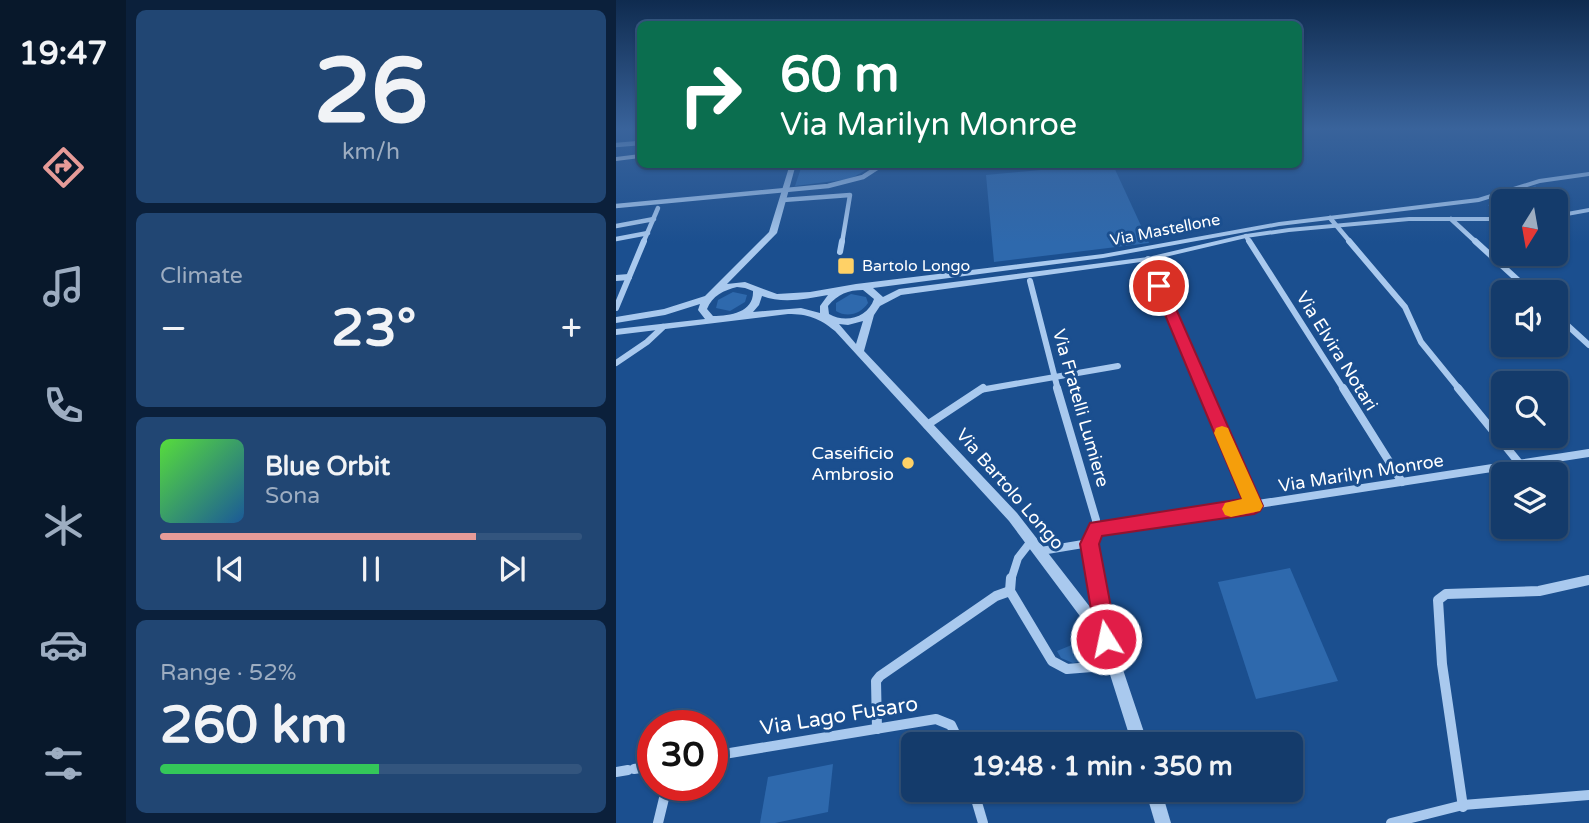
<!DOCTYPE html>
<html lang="en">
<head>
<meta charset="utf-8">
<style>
  :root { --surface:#143b6b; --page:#214673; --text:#f1f3f6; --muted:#9dadc1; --line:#33557e; --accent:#e69b98 }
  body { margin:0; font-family:"Varela Round",sans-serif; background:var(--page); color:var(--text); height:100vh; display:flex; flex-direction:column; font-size:26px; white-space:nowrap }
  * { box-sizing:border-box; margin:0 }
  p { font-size:23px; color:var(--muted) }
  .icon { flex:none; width:38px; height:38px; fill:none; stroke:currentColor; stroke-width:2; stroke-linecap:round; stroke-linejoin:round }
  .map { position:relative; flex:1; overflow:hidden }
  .drawer { display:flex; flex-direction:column; gap:10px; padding:10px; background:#0b203b; width:490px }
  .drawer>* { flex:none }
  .top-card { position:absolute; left:21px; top:21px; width:665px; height:147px; border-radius:10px; box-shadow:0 2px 5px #0004,0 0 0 2px var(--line); background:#0b6e4f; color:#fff; overflow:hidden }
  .needle { width:46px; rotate:191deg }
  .buttons { position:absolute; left:875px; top:189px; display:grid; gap:14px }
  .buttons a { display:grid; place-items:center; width:77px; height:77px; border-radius:10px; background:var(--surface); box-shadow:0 2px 5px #0004,0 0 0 2px var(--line); font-size:35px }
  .speed { position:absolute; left:21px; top:710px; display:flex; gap:14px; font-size:35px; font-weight:700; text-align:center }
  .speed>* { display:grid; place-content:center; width:91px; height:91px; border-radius:50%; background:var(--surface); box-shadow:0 2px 5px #0004,0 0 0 2px var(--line); line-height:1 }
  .speed .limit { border:10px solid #d22; background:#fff; color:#111 }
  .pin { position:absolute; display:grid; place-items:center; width:60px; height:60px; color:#fff; margin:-30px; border:4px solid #fff; border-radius:50%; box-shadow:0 2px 7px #0007 }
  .me { position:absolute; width:77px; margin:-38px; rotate:350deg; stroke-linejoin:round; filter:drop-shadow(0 0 5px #0008) }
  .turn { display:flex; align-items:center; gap:24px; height:147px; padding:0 28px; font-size:32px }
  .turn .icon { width:91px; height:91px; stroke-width:2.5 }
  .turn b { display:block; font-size:49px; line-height:60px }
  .big { font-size:52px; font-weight:700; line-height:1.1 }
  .drawer .card { flex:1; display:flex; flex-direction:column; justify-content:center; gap:10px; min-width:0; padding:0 24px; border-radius:10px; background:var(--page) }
  .drawer .dial { align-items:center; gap:0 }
  .dial b { font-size:91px; line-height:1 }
  .song { display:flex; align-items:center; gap:21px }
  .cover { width:84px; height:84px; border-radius:10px; background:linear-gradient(135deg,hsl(110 70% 55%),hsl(210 70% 35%)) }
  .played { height:7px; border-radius:4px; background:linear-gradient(90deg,var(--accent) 75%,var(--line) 75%) }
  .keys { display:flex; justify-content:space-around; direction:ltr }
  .heat { display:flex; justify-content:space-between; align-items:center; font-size:38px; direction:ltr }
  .charge { height:10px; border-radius:5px; background:linear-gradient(90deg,#34c759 52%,var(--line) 0) }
  .trip { position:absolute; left:285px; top:732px; width:402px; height:70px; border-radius:10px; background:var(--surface); box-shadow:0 2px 5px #0004,0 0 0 2px var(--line); font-weight:700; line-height:70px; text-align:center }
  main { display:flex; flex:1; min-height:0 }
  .tab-bar { display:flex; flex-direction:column; width:126px; justify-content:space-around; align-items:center; background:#08182b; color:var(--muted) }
  .tab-bar .icon { width:49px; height:49px }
  .tab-bar .on { color:var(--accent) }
  .tab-bar b { font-size:32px; color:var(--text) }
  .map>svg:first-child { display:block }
  .green { fill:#2e69ad }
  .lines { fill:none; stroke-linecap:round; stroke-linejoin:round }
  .minor-far3 { stroke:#a9c9ee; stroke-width:4.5 }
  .minor-far2 { stroke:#a9c9ee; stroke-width:6 }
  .minor-far1 { stroke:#a9c9ee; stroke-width:8 }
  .minor { stroke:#a9c9ee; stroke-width:10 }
  .tertiary { fill:#a9c9ee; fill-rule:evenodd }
  .secondary { fill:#d6e6fa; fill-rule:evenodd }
  .route { fill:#e11d48; stroke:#92132f; stroke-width:2 }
  .slow { fill:#f59e0b }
  .poi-dot { fill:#ffd166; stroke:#1b4f8f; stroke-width:2.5 }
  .labels { text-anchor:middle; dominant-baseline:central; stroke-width:6; stroke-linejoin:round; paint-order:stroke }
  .far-street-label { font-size:16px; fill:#fff; stroke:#1b4f8f }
  .far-poi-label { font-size:16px; fill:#fff; stroke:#1b4f8f; text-anchor:start }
  .street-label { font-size:18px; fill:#fff; stroke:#1b4f8f }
  .poi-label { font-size:18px; fill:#fff; stroke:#1b4f8f; text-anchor:end }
  .near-street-label { font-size:21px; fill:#fff; stroke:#1b4f8f }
</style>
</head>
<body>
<main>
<nav class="tab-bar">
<b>19:47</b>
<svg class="icon on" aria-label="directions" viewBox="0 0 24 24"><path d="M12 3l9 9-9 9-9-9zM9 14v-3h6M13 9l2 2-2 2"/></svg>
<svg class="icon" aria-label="music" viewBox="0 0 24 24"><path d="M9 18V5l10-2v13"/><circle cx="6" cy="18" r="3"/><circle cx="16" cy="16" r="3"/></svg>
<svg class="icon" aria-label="phone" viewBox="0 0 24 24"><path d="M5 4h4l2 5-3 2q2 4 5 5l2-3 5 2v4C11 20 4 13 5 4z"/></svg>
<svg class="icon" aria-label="climate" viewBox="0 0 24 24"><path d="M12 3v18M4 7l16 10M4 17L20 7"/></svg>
<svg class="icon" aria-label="car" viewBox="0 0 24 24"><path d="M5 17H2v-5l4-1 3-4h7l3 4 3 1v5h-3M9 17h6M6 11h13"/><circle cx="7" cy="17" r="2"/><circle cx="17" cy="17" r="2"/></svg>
<svg class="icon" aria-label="filters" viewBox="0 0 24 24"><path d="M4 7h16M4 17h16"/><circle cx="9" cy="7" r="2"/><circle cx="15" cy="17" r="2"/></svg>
</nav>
<section class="drawer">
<div class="card dial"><b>26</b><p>km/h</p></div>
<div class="card"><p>Climate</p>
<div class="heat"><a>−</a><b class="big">23°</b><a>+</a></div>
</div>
<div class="card">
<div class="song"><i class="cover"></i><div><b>Blue Orbit</b><p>Sona</p></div></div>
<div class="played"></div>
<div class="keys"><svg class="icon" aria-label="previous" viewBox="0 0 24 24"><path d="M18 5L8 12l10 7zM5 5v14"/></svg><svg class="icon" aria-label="pause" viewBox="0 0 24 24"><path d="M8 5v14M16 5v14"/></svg><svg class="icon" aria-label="next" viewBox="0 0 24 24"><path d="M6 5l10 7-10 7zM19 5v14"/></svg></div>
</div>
<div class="card"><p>Range · 52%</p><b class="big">260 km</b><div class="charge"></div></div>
</section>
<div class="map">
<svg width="973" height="823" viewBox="0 0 973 823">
  <rect width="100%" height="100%" fill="#1b4f8f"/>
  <!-- green -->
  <g class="green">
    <polygon points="186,165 259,165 234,179 179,186"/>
    <polygon points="480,165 497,165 533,243 378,262 370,175"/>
    <polygon points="919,186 939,201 887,201 887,212 876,210 872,205"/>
    <polygon points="117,292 131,295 129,302 114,311 100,308 102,300"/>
    <path d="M235 294 250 297 252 303C245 314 231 318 220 311V303Z"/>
    <polygon points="674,568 722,681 640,699 602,582"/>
    <polygon points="468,640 479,658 457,663 445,658 441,651"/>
    <polygon points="217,764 212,812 159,823 144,823 152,777"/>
  </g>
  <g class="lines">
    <!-- minor-far3 -->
    <g class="minor-far3">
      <polyline points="0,145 24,143"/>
      <polyline points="167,200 234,195 226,243"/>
      <polyline points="0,206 212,186 247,177 267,164"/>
      <polyline points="714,218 735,243"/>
      <polyline points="835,219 861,243"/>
      <polyline points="0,226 38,219"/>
      <polyline points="630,236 634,243"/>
      <polyline points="0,239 32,233"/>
      <polyline points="27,243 42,208"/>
    </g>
    <!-- minor-far2 -->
    <g class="minor-far2">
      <polyline points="633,241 728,390"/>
      <polyline points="733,241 789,307 805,342 844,390"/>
      <polyline points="859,241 915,292"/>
      <polyline points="224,252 226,241"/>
      <polyline points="532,259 588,390"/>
      <polyline points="0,278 13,277"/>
      <polyline points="414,281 442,390"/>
      <polyline points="0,308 28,241"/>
      <polyline points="940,315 973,345"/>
      <polyline points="0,363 31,342 47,327"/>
      <polyline points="364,390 502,366"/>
    </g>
    <!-- minor-far1 -->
    <g class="minor-far1">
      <polyline points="441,388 480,520 480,529 473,543"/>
      <polyline points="587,388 637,506"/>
      <polyline points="727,388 786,482"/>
      <polyline points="842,388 904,464"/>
      <polyline points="311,425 367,388"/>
      <polyline points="480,529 973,453"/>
      <polyline points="425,551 473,543 480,580"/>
      <polyline points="395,580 402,558 416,540"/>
    </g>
    <!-- minor -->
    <g class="minor">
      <polyline points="395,578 394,591 436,661 451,669 500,665"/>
      <polyline points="479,578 489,631"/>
      <polyline points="261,729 260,681 264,676 380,596 394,591"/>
      <polyline points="96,756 320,719 335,725 344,744"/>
      <polyline points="18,769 37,766"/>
      <polyline points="0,772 12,770"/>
      <polyline points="357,789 367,823"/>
      <polyline points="847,807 826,664 822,600 830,594 923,591 973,580"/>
      <polyline points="42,823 51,786"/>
      <polyline points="775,823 847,805 973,795"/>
    </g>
    <!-- tertiary -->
    <g class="tertiary">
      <path d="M174 164H180L161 233 111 284 129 282 161 294 194 292 240 284 487 254 663 222 862 198 923 179 973 172V176L924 183 863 202 663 226 487 258 257 288 267 297 283 289 532 257 630 234 673 228 793 217H887V221H793L673 232 630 238 532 261 285 295 264 306 258 315 248 351 401 513 495 634 532 744H516L484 643 393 521 219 331C203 318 192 314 172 314L0 335V329L89 319 82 310 84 304 49 315 0 323V317L48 309 89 296 153 232ZM121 287 129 288 137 291C138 312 115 316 97 316L91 309C96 296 108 290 121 287ZM247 290 258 299C252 317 230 324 213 314L212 306C222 294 232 290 247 290ZM212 295 204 306V313L185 308 137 312 143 305 146 296C167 304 190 299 212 295ZM247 321 240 344 223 324 232 325Z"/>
      <polygon points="973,208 973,212 940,218 940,214"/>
      <polygon points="529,789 545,789 555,823 539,823"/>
    </g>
    <!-- secondary -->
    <polygon class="secondary" points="24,154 24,158 0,161 0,157"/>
  </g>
  <!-- sky -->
  <linearGradient id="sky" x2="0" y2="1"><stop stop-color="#0f2b4f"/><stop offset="0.53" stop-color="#39639b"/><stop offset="1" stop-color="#39639b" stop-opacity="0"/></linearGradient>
  <rect width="973" height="243" fill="url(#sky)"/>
  <!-- route -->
  <polygon class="route" points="543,282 550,286 647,506 644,511 638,514 486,536 483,544 501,639 498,646 490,649 483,646 480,639 464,544 474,523 626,499 537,286"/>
  <!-- slow -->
  <polygon class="slow" points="606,426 612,428 614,433 647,506 644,511 615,517 609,515 606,509 609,503 626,499 598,433 600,428"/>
  <!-- markers -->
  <g class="poi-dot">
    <rect x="221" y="257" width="18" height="18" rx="3.5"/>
    <circle cx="292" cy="463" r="7"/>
  </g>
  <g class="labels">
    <!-- far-street labels -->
    <g class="far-street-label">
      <text transform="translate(549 230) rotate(-11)">Via Mastellone</text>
    </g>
    <!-- far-poi labels -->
    <g class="far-poi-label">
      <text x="246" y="266">Bartolo Longo</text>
    </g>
    <!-- street labels -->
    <g class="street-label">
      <text transform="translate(721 351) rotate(58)">Via Elvira Notari</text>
      <text transform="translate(465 408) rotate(74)">Via Fratelli Lumiere</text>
      <text transform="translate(745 473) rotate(-9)">Via Marilyn Monroe</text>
      <text transform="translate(394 489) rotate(49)">Via Bartolo Longo</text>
    </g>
    <!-- poi labels -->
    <g class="poi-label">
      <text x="278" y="453">Caseificio<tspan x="278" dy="21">Ambrosio</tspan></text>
    </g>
    <!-- near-street labels -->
    <g class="near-street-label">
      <text transform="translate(223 716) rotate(-9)">Via Lago Fusaro</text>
    </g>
  </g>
</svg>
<div class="buttons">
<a><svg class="needle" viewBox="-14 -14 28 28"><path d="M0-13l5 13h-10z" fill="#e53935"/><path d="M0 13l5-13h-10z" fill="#9dadc1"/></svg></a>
<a><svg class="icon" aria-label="sound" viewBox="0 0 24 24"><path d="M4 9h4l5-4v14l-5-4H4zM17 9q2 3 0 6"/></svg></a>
<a><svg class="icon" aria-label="search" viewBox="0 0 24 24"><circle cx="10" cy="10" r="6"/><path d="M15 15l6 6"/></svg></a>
<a><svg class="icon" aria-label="layers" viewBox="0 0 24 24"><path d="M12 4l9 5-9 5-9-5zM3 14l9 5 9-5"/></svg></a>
</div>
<div class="speed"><div class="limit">30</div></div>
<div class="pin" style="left:543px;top:286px;background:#d93025"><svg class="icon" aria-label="arrive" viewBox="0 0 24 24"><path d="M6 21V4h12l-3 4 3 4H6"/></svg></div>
<svg class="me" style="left:490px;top:639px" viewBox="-20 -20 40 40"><circle r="17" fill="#e11d48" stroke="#fff" stroke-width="3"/><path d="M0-11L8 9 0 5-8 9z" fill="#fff"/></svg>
<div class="trip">19:48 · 1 min · 350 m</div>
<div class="top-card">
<div class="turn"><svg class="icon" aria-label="right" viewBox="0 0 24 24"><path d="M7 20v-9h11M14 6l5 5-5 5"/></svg><div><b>60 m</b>Via Marilyn Monroe</div></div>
</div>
</div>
</main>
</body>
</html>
